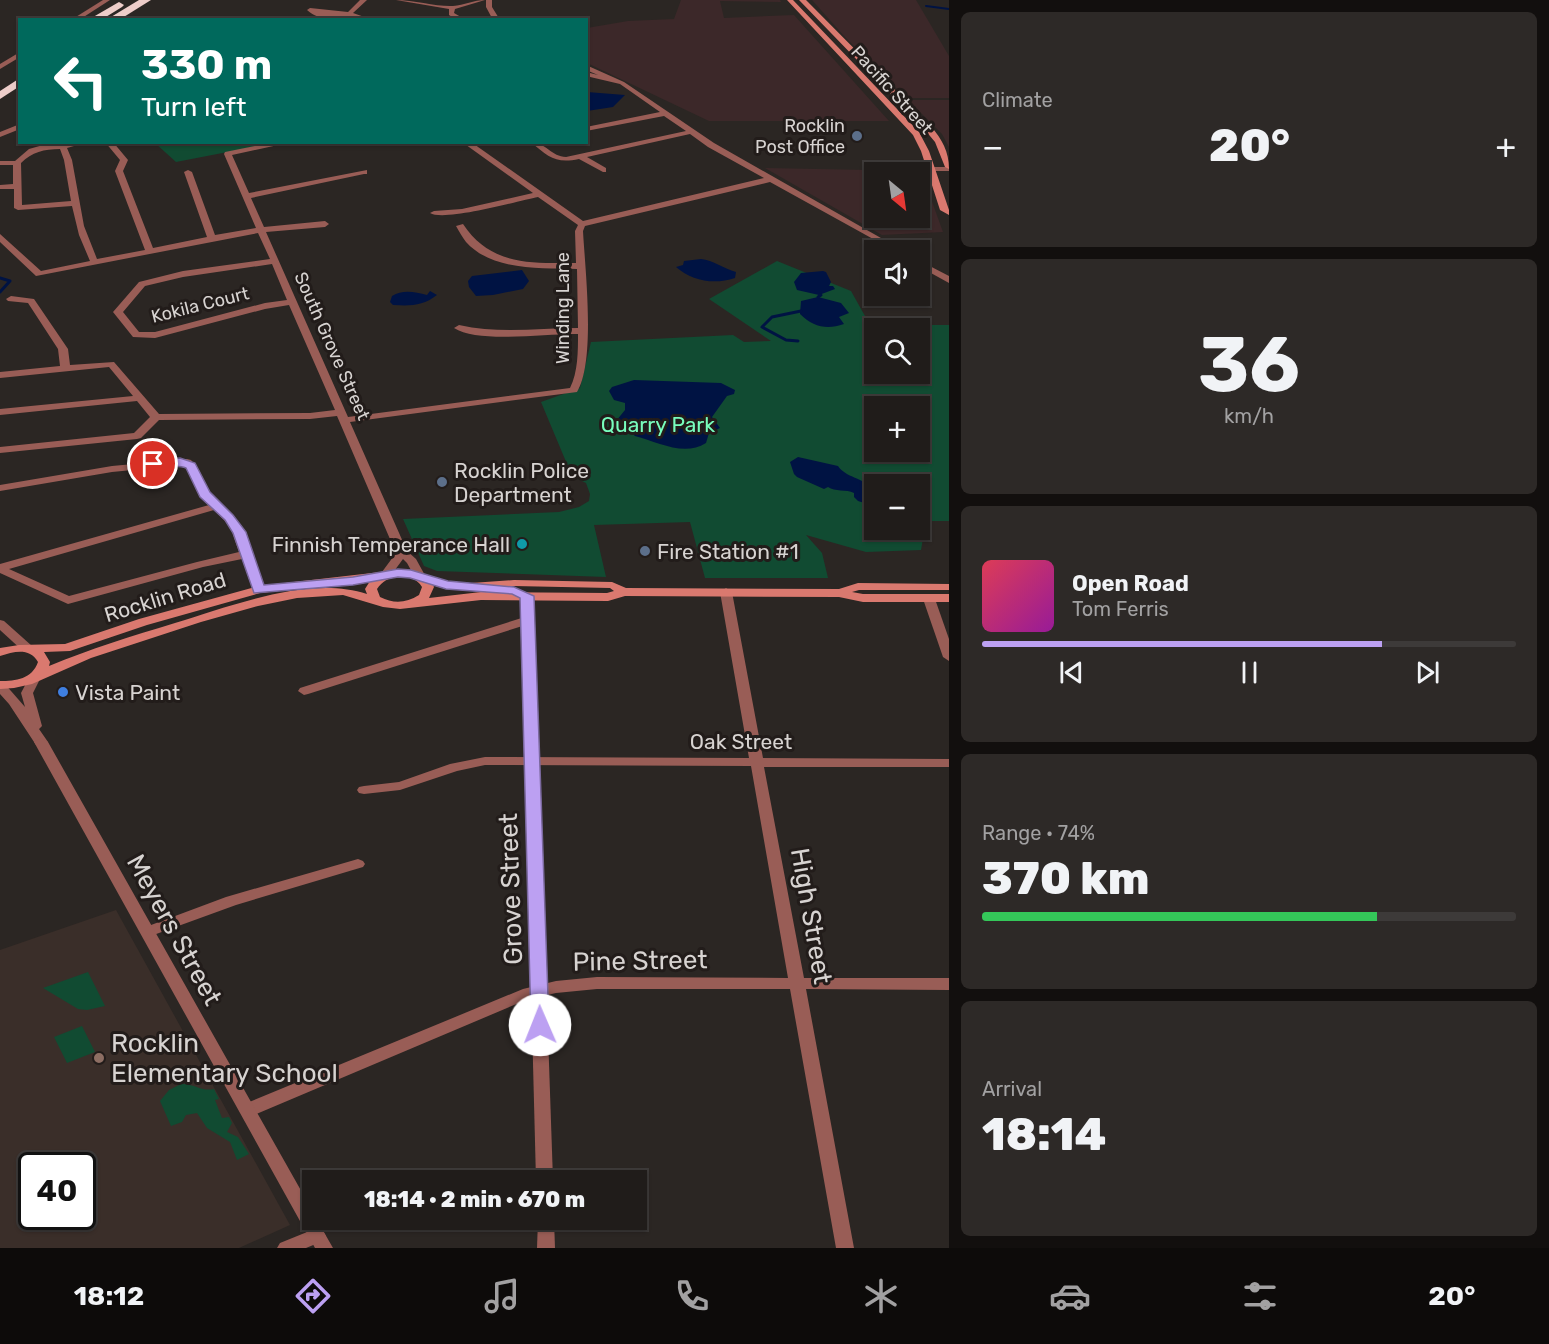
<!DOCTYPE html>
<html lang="en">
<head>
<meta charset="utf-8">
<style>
  :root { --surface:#201c1a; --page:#2d2927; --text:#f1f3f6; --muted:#a2a1a2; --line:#3d3a39; --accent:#bca0f2 }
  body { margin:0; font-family:Rubik,sans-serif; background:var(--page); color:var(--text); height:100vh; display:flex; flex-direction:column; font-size:22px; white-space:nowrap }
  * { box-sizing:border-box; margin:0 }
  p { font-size:20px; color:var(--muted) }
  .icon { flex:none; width:33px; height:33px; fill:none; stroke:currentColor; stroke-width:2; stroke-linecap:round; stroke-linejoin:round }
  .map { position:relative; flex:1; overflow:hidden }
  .details { display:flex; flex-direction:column; gap:12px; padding:12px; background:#120f0e; width:600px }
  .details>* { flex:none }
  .banner { position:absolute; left:18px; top:18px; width:570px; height:126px; border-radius:0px; box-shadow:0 2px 4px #0004,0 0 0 2px var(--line); background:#00695c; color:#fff; overflow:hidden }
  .needle { width:39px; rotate:151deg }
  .controls { position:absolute; left:864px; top:162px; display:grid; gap:12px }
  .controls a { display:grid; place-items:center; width:66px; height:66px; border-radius:0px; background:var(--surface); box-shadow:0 2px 4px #0004,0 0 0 2px var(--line); font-size:30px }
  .speed { position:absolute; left:18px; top:1152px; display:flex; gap:12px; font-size:30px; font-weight:700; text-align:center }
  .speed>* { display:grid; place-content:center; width:78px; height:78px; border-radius:50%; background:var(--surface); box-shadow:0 2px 4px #0004,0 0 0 2px var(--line); line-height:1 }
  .speed .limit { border:3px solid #111; border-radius:9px; background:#fff; color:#111 }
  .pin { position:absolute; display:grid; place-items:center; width:51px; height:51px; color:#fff; margin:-26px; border:3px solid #fff; border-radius:50%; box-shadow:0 2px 6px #0007 }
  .me { position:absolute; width:66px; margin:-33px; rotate:359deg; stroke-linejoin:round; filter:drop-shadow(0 0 4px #0008) }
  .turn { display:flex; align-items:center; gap:21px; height:126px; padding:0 24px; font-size:27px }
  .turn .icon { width:78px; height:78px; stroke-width:2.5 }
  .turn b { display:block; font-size:42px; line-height:51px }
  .big { font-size:45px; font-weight:800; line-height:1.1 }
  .details .widget { flex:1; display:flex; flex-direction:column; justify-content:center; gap:9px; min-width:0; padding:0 21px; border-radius:9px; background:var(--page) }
  .details .dial { align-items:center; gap:0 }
  .dial b { font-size:78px; line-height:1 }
  .song { display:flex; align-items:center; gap:18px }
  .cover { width:72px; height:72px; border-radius:9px; background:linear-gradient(135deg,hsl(350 70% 55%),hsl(300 70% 35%)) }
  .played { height:6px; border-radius:3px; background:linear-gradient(90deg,var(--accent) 75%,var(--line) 75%) }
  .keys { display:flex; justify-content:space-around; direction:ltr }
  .heat { display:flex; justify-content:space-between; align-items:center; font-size:33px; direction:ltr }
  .charge { height:9px; border-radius:4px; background:linear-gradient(90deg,#34c759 74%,var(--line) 0) }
  .trip { position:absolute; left:302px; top:1170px; width:345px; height:60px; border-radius:0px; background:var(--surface); box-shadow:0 2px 4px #0004,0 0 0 2px var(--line); font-weight:800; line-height:60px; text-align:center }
  .tab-bar { display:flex; height:96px; justify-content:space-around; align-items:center; background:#0d0b0a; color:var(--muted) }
  .tab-bar .icon { width:42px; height:42px }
  .tab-bar .active { color:var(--accent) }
  .tab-bar b { font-size:27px; color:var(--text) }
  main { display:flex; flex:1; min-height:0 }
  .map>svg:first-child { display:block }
  .commercial { fill:#3c2829; fill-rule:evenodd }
  .built { fill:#3a2e29; fill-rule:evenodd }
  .green { fill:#114b32; fill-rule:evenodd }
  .water { fill:#001343 }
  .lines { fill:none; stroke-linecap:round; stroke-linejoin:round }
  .stream-far1 { stroke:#001343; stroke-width:2 }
  .stream { stroke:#001343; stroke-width:3 }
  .minor { fill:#995d56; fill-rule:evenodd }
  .tertiary { fill:#995d56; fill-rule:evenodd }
  .secondary { fill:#da796f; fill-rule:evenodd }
  .motorway { fill:#edcdc9; fill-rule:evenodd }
  .route { fill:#bca0f2; stroke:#7a689d; stroke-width:1.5 }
  .service-dot { fill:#5c6f8a; stroke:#221c1a; stroke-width:2 }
  .culture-dot { fill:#0f9aa8; stroke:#221c1a; stroke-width:2 }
  .shop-dot { fill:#3f7fe0; stroke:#221c1a; stroke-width:2 }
  .education-dot { fill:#8d6e63; stroke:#221c1a; stroke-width:2 }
  .labels { text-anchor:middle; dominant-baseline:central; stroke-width:6; stroke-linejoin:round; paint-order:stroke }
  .far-street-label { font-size:18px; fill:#d7d3d1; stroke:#221c1a }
  .far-poi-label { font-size:18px; fill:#d7d3d1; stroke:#221c1a; text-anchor:end }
  .park-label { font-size:21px; fill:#78fdbd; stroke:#221c1a }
  .poi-label { font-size:21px; fill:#d7d3d1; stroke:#221c1a; text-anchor:start }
  .street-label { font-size:21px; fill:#d7d3d1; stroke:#221c1a }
  .near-street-label { font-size:26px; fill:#d7d3d1; stroke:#221c1a }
  .near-poi-label { font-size:26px; fill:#d7d3d1; stroke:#221c1a; text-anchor:start }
</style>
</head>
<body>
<main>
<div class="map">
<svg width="949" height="1248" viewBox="0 0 949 1248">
  <rect width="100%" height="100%" fill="#2b2623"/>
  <!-- commercial -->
  <g class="commercial">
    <polygon points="681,0 780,0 781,2 720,1 724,18 794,15 889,121 709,121 587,63 587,28 628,21 674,19"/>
    <polygon points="812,0 916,0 949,56 949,98 906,98 845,37"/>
    <polygon points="908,100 949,100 949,147 942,134"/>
    <path d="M765 168 921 171 943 232 882 235ZM874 172H920V218H874Z"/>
  </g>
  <!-- built -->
  <path class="built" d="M116 910 290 1225 239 1248H0V950ZM32 1166H82V1216H32Z"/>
  <!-- green -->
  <g class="green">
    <polygon points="155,143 274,143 176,162"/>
    <path d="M777 261 851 291 870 325H949V521H926L921 550 866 552 806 535 822 553 828 578H705L690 522 594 525 606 577 437 571 424 566 403 519 559 512 579 507 589 501 590 494 586 483 572 476 541 402 580 388 591 342 733 335 744 342 771 341 709 299ZM874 328H920V374H874ZM874 406H920V452H874ZM874 484H920V530H874Z"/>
    <polygon points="88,972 105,1006 87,1010 78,1009 43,988"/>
    <polygon points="82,1026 95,1052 67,1063 54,1037"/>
    <path d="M181 1084C193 1083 202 1092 214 1089L219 1099 215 1100 222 1118 229 1117 232 1123 227 1132 238 1137 249 1154 237 1160 230 1142 207 1128 197 1113 186 1115 182 1122 171 1126 160 1101 169 1090Z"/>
  </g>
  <!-- water -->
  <g class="water">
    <polygon points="587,92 625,95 613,107 587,111"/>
    <path d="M701 259C713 260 724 269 736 272L735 278C714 285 692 281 676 267L683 265 684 261Z"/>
    <polygon points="522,270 529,281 523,289 493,295 476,296 469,287 468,281 472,276"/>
    <polygon points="823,271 826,272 831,282 829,286 833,286 835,289 819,295 797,290 794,282 801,273"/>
    <path d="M430 291 437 295C423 306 411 306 393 305L390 302 392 296C403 289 415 292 427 295Z"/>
    <path d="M818 297 841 303 849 313 839 317 844 324C827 330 813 327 800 314L801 301Z"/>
    <path d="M634 380 721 383 735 390 734 394 727 396 712 417 720 428 709 433 706 443C684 457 658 442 635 436L632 433 627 432 626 427 616 421 625 410V403L614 400 609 391 612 387Z"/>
    <path d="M798 457 838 466C845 477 864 479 874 488V506L858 501 854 497V493C846 489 835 492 828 487L824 489 797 477 794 474 790 462Z"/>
  </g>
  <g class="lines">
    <!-- stream-far1 -->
    <polyline class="stream-far1" points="926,6 949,9"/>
    <!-- stream -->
    <g class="stream">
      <polyline points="0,278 10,281 0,292"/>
      <polyline points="818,297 821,295"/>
      <polyline points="798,341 786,340 762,327 772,317 801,311"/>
    </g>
    <!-- minor -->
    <g class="minor">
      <polygon points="103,0 110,0 79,20 71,20"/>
      <path d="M360 0H367L353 13 373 20C364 20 357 17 349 16 330 15 324 24 307 10L310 8 348 12Z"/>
      <path d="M396 0C414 0 438 7 453 6 464 5 474 0 485 0L455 9 454 13 466 20H457L449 15V9Z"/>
      <polygon points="486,0 492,0 492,7 500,20 493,20 486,7"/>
      <polygon points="20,52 20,57 0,69 0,64"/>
      <path d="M586 65 624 82 714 143 902 250H893L770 182 585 226 583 231C585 269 596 361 577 392L350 422 407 551 416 559 427 579 421 582 417 581 407 563 403 559 389 578H381L379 576 396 553 337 416 310 419 159 420 141 438 137 439 0 453V447L134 433 150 417 137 401 0 415V409L133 396 109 367 0 378V372L60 366 58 349 28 303 8 301 6 299 11 296 34 299 68 349 70 365 114 362 159 414 310 413 335 410 289 305 265 309 155 338 133 337 113 312 139 282 183 271 270 259 258 233 36 276 0 242V234L41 271 90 261 79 235 72 206 18 210 14 208V189H0V185L13 184V165H0V161H15L29 149 43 145 88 142 67 148 72 160 84 226 97 259 145 250 115 171 120 160 105 142H113L128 160 123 171 153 248 207 237 184 172 188 170 192 172 215 235 256 228 224 154 225 152 275 142H292L232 155 249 193 367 170V174H364L251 198 264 227 325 221 329 224 325 227 266 232 348 417 570 388C578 372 578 351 578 334 548 333 478 344 454 328L459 325C499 334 538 328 578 328L577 269C541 268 492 271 466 242 462 237 459 231 456 226L463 224C491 266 531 263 576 263L575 231 578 225 538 197C518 201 444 222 430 213L434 211 462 209 533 193 462 142H471L583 221 764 178 708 147 690 134 587 157 606 168V172H603L579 159C556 164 548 157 531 142 545 142 552 157 566 157L686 131 664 116 586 131V127L660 112 620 84 586 76V72L598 75 586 70ZM60 149 64 160 71 201 22 205 21 163C32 152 44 149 60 149ZM272 264 287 300 265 303 155 332H139L123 312 145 286 183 277Z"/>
      <polygon points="20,124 20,129 0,137 0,132"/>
      <polygon points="920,261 949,276 949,283 920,267"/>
      <path d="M187 459 191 460 199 470 210 493 241 525 265 590 263 592H255L253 590 242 559 203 567 68 604 0 573V564L209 505C198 493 195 477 184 465L112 472 0 491V485L112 466ZM214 510 230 526 239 552 197 562 69 596 9 569Z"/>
      <polygon points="726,588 732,592 763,758 949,759 949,767 764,767 804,978 949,978 949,990 806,989 854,1248 836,1248 790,989 597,989 556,993 526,1000 254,1115 248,1117 242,1115 240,1110 242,1105 523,989 556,981 597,977 788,978 751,766 485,765 457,771 400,790 364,794 359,793 357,790 359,787 364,786 399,782 450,764 485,757 749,758 720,592"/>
      <polygon points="929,595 935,599 949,639 949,661 943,657 923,599"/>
      <polygon points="528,616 532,617 534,620 532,623 308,694 304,695 298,691 300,688"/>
      <polygon points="0,620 4,621 32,646 34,649 32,652 24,652 0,630"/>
      <polygon points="35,673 41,677 33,693 42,726 39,729 48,742 41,746 36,745 9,704 0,694 0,682 4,683 25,707 21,693 31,674"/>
      <polygon points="358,859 363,861 365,864 363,867 236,905 148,937 143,936 141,932 143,928 226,897"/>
      <polygon points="317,1228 323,1231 326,1236 323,1241 306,1248 277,1248 280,1243"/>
    </g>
    <!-- tertiary -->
    <g class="tertiary">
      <polygon points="927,167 949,167 949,171 930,171 926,169"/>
      <polygon points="527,592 533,596 553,1180 536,1180 521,596"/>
      <polygon points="41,738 48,742 312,1210 312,1220 317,1220 333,1248 315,1248 34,742"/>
      <polygon points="538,1220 554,1220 555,1248 537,1248"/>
    </g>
    <!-- secondary -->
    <g class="secondary">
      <polygon points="787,0 793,0 919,132 929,151 949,210 949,215 940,210 921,151 913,135"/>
      <path d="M799 0H806L931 126C942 140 949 151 949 169L945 167 935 142 925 130Z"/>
      <path d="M398 570 411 571 426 577 457 584 514 580 612 582 626 588 839 589 858 583 949 584V590H859L852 592 863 594H949V602H863L839 597 625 596 608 601 481 600 400 609 383 607 343 595 297 598 258 606 201 622 91 658 32 684 14 688 0 689V681C16 681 32 679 38 662 29 647 14 652 0 656V648L19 645 65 644 139 619 259 586ZM398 576C408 577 417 578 422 587L419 595C406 603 394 604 380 597L377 589C382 581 389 578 398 576ZM370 581 365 589 367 594C309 575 231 606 175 623 132 636 90 649 49 666L50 662 44 652 70 651 147 625 260 593ZM433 585 457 590 514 586 610 588 614 591 607 593 481 592 429 598 434 587Z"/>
    </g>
    <!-- motorway -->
    <g class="motorway">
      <polygon points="139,0 151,0 119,20 106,20"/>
      <polygon points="119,2 124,5 122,7 101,20 88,20"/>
      <polygon points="20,78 20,86 0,99 0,91"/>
    </g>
  </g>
  <!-- route -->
  <path class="route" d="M180 458 195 463 210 492 233 515 246 532 264 585 353 577 398 569 411 570 448 581 514 587 534 596 549 1025 547 1030 540 1032 534 1030 531 1025 520 598 512 594 446 589 410 578 398 577 353 585 254 593 233 533 225 520 200 497 186 468C174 463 158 471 147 464L153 460Z"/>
  <!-- markers -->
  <g class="service-dot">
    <circle cx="857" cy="136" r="6"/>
    <circle cx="442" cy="482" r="6"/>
    <circle cx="645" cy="551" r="6"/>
  </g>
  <circle class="culture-dot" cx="522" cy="544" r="6"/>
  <circle class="shop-dot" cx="63" cy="692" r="6"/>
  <circle class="education-dot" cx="99" cy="1058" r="6"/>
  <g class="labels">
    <!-- far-street labels -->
    <g class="far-street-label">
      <text transform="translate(892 90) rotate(48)">Pacific Street</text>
      <text transform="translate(200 305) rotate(-14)">Kokila Court</text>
      <text transform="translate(563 308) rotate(-90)">Winding Lane</text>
      <text transform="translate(332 346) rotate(66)">South Grove Street</text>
    </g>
    <!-- far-poi labels -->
    <g class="far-poi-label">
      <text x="845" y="126">Rocklin<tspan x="845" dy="21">Post Office</tspan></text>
    </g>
    <!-- park labels -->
    <g class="park-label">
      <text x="658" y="424">Quarry Park</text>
    </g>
    <!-- poi labels -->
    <g class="poi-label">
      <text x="454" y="470">Rocklin Police<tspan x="454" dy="24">Department</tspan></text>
      <text x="510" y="544" text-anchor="end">Finnish Temperance Hall</text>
      <text x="657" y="551">Fire Station #1</text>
      <text x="75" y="692">Vista Paint</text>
    </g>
    <!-- street labels -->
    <g class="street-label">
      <text transform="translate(165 597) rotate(-17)">Rocklin Road</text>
      <text x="741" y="741">Oak Street</text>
    </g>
    <!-- near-street labels -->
    <g class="near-street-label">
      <text transform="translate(511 889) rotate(-92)">Grove Street</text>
      <text transform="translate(811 916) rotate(80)">High Street</text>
      <text transform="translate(174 930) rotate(61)">Meyers Street</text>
      <text transform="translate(640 961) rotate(-1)">Pine Street</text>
    </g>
    <!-- near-poi labels -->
    <g class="near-poi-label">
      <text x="111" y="1043">Rocklin<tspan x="111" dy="30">Elementary School</tspan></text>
    </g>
  </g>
</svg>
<div class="controls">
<a><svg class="needle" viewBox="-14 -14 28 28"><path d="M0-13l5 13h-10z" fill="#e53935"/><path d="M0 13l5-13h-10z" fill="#a2a1a2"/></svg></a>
<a><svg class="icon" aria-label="sound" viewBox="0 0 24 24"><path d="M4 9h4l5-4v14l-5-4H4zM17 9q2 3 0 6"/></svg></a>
<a><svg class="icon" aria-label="search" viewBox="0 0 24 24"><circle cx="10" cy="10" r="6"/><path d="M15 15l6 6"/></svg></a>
<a>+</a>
<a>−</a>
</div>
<div class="speed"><div class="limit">40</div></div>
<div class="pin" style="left:153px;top:464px;background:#d93025"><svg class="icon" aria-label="arrive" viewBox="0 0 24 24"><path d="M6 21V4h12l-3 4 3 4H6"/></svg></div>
<svg class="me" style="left:540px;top:1025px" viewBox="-20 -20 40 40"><circle r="19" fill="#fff"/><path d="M0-13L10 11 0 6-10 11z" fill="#bca0f2"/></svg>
<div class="trip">18:14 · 2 min · 670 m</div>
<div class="banner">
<div class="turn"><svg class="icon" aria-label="left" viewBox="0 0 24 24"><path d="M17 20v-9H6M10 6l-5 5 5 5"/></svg><div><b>330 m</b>Turn left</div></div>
</div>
</div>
<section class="details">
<div class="widget"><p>Climate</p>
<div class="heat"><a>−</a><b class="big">20°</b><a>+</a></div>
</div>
<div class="widget dial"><b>36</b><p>km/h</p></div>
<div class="widget">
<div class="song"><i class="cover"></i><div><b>Open Road</b><p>Tom Ferris</p></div></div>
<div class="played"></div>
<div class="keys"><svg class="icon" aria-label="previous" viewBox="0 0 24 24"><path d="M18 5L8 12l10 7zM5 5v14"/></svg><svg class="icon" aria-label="pause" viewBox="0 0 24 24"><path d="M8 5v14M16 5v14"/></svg><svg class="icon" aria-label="next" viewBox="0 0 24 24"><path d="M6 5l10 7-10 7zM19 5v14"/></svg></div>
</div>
<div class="widget"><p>Range · 74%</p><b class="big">370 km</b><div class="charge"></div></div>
<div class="widget"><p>Arrival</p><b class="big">18:14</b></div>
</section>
</main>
<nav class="tab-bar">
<b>18:12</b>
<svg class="icon active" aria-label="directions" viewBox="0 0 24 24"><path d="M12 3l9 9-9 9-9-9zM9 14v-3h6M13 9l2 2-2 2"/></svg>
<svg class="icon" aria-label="music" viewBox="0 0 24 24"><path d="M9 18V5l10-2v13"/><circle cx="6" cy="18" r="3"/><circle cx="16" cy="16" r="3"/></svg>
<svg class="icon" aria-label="phone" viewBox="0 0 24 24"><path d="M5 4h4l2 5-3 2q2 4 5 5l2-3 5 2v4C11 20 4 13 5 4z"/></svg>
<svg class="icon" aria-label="climate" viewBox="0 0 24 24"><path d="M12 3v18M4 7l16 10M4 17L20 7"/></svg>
<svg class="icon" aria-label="car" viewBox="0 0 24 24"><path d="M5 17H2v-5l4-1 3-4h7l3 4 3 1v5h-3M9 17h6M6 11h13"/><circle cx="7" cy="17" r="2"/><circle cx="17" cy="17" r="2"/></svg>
<svg class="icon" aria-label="filters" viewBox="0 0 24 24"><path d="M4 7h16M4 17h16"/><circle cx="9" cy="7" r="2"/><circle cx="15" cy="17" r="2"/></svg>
<b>20°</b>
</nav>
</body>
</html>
